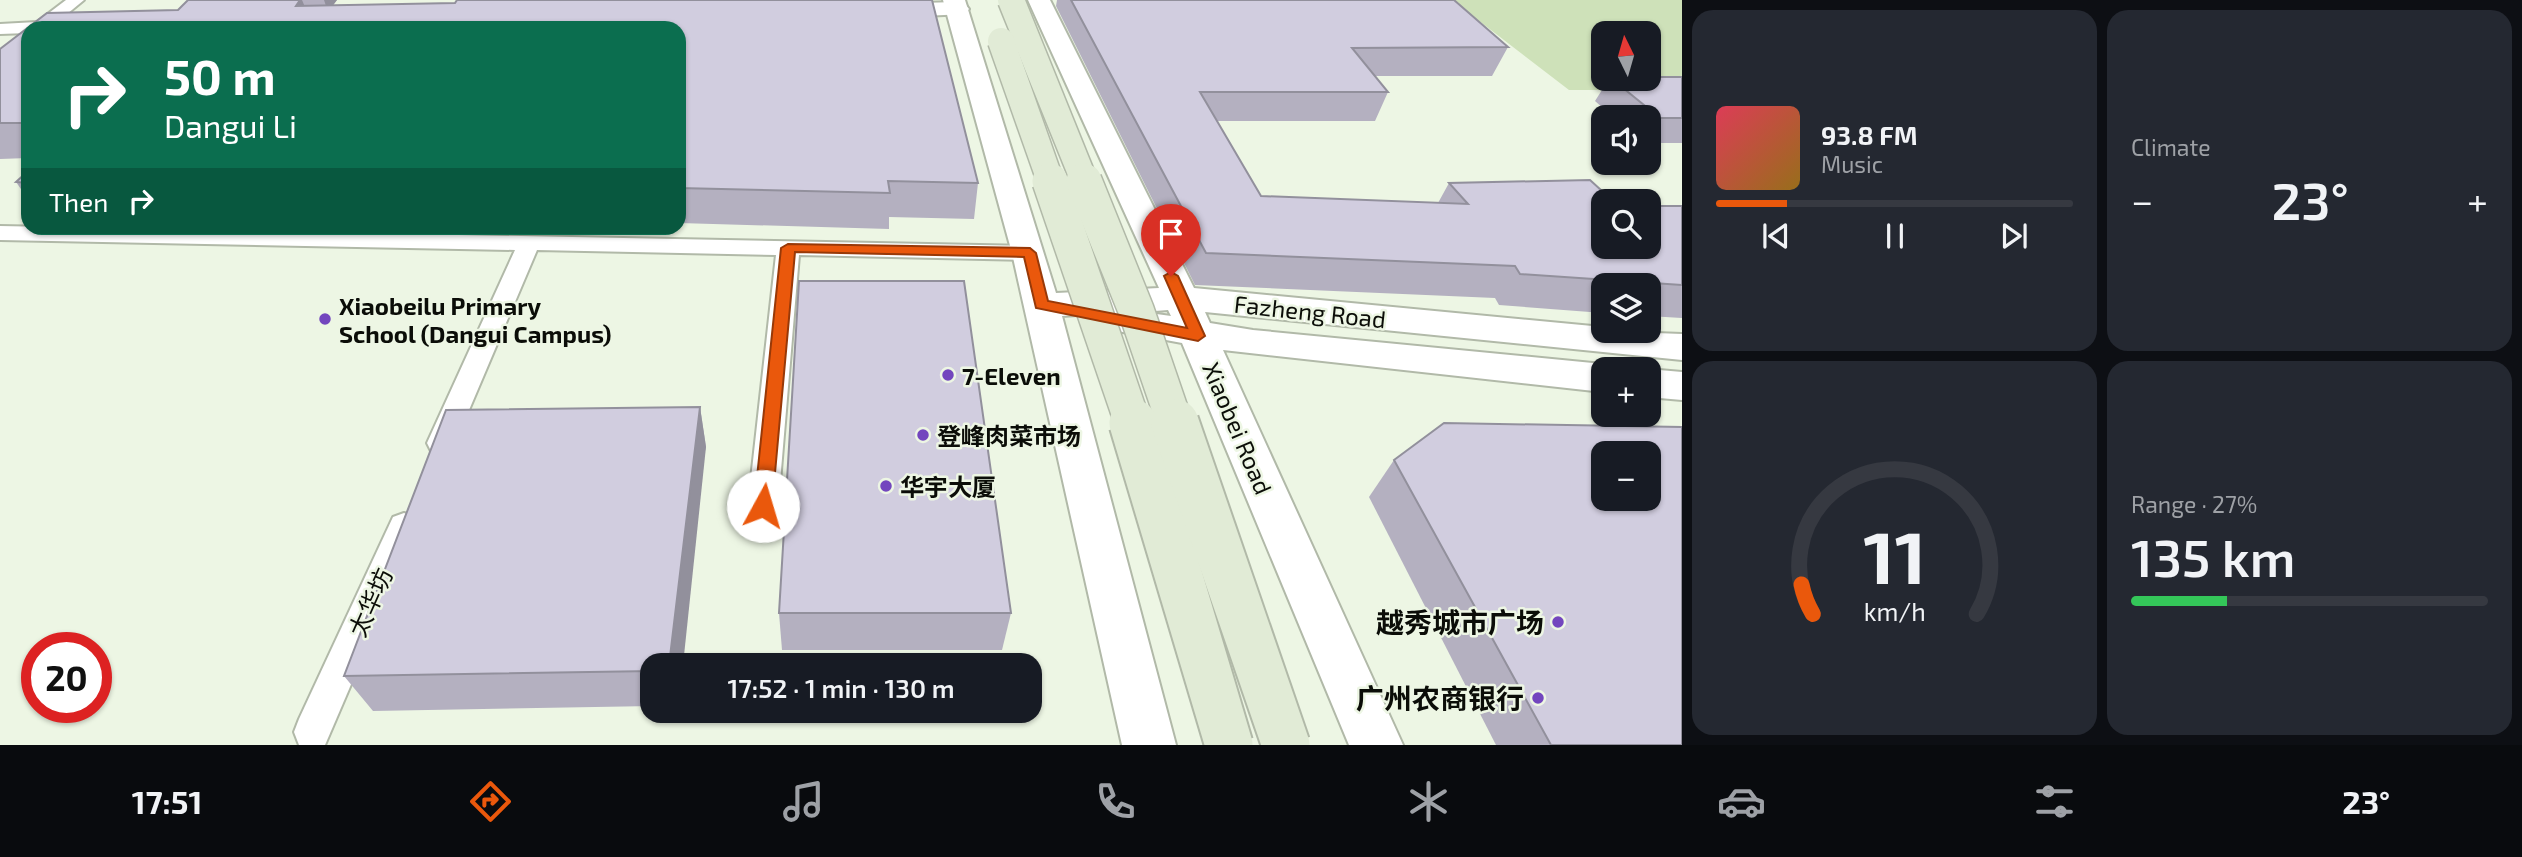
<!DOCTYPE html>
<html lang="en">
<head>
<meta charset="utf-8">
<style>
  :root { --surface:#171b24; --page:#242831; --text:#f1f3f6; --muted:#9ea1a6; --line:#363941; --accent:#ea580c }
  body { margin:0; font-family:"Exo 2","Noto Sans SC",sans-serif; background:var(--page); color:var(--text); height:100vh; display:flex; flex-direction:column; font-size:26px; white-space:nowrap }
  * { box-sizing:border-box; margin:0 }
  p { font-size:23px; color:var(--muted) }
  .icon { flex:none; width:38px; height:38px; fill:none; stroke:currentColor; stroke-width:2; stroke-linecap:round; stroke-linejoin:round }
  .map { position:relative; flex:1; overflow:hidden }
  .details { display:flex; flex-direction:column; gap:10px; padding:10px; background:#0d0f14; width:840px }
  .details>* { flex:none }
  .top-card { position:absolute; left:21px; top:21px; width:665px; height:214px; border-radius:21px; box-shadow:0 2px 5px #0004; background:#0b6e4f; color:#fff; overflow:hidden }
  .needle { width:46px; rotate:355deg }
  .tools { position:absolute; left:1591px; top:21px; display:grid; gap:14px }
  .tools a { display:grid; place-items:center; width:70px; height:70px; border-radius:14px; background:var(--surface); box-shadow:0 2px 5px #0004; font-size:35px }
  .speed { position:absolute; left:21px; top:632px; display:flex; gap:14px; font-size:35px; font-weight:700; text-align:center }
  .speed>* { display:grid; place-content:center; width:91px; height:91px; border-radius:50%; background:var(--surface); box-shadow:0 2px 5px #0004; line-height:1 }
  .speed .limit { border:10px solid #d22; background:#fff; color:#111 }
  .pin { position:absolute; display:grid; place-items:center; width:60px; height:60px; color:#fff; margin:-72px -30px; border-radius:50% 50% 50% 0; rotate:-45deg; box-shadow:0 0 7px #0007 }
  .pin .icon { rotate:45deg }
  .me { position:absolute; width:77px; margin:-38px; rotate:6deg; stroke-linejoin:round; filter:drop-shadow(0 0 5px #0008) }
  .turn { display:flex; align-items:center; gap:24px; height:147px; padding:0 28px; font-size:32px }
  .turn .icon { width:91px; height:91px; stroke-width:2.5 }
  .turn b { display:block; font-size:49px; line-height:60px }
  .then { display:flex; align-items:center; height:66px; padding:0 28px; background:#0003; gap:14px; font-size:26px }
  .big { font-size:52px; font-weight:600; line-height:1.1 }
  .details .tile { flex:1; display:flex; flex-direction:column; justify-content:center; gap:10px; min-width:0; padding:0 24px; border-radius:21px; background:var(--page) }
  .details .dial { align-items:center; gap:0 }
  .dial svg { height:182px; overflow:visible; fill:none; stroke:var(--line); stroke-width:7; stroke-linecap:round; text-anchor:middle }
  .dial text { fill:var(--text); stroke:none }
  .song { display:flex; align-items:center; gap:21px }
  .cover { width:84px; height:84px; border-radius:10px; background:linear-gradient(135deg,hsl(350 70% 55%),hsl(40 70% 35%)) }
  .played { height:7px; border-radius:4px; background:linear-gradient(90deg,var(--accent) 20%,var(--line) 20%) }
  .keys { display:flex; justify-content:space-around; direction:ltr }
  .heat { display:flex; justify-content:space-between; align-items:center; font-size:38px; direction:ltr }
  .charge { height:10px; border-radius:5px; background:linear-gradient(90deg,#34c759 27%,var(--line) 0) }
  .details .tiles { flex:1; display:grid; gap:10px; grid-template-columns:repeat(2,1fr) }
  .trip { position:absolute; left:640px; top:653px; width:402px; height:70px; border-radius:21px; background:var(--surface); box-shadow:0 2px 5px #0004; font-weight:600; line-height:70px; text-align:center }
  .tabs { display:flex; height:112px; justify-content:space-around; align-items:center; background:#090b0e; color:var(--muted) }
  .tabs .icon { width:49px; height:49px }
  .tabs .active { color:var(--accent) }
  .tabs b { font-size:32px; color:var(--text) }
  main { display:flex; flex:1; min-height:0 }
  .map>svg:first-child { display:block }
  .green { fill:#cee1b9; fill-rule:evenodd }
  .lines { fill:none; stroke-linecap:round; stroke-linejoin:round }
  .service-casing { stroke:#b1b9a8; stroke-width:4 }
  .minor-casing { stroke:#b1b9a8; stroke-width:4 }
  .tertiary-casing { stroke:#b1b9a8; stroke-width:4 }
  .service { fill:#fff; fill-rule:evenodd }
  .minor { fill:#fff; fill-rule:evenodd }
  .tertiary { fill:#fff; fill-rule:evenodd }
  .secondary-bridge-far2-casing { stroke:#b1b9a8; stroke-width:29; stroke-linecap:butt }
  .secondary-bridge-far1-casing { stroke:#b1b9a8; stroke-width:38; stroke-linecap:butt }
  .secondary-bridge-casing { stroke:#b1b9a8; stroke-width:51; stroke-linecap:butt }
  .secondary-bridge-far2 { stroke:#e1ebd6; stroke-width:26 }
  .secondary-bridge-far1 { stroke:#e1ebd6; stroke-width:35 }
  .secondary-bridge { stroke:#e1ebd6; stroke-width:47 }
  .wall { fill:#b4b0c0 }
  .shaded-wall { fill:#92909c }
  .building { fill:#d1cddf; stroke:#92909c; stroke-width:2; fill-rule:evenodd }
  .route { fill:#ea580c; stroke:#983908; stroke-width:2 }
  .poi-dot { fill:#7346be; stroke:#edf6e4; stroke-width:2.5 }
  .labels { text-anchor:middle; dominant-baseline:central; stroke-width:5; stroke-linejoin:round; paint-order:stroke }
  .poi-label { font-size:24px; font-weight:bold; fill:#0b0d08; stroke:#edf6e4; text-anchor:start }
  .street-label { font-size:24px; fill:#0b0d08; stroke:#edf6e4 }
  .near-poi-label { font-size:28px; font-weight:bold; fill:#0b0d08; stroke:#edf6e4; text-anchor:end }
</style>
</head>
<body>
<main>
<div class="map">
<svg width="1682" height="745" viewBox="0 0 1682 745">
  <rect width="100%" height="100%" fill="#edf6e4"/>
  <!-- green -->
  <path class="green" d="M1452 0H1682V90H1569ZM1603 33H1648V79H1603Z"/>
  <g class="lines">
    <defs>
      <g id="service">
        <polygon points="66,0 84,0 50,28 28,28 28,33 0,34 0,24 37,22"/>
        <polygon points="0,226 1029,246 1037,248 1040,253 1037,258 1029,260 799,255 778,506 774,515 763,518 752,515 748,506 776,255 537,250 455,443 451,451 441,454 431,451 427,443 515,250 0,240"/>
        <polygon points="404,513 415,517 419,526 325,745 299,745 294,732 299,719 393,517"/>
      </g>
      <polygon id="minor" points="957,2 965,4 969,9 965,14 882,18 874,16 870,11 874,6 882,4"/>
      <g id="tertiary">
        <path d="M943 0H965L1056 293 1159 288 1028 0H1050L1194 288 1603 327V331L1682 334V360L1205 312 1210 323 1253 330 1603 364 1617 369H1603V392L1223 350 1403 745H1349L1182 343 1096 327 1091 318 1093 314 1062 316 1176 745H1122L1012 253ZM1168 310 1171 316 1142 312Z"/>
        <polygon points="1647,369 1648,369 1682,372 1682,400 1648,397"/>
      </g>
    </defs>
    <!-- service casing -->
    <use href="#service" class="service-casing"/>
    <!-- minor casing -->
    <use href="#minor" class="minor-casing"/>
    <!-- tertiary casing -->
    <use href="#tertiary" class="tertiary-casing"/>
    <!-- service -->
    <use href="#service" class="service"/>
    <!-- minor -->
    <use href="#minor" class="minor"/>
    <!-- tertiary -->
    <use href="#tertiary" class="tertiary"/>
    <defs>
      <g id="secondary-bridge-far2">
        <polyline points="1011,0 1085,183"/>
        <polyline points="1001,41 1051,183"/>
      </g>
      <g id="secondary-bridge-far1">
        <polyline points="1050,181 1133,424"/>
        <polyline points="1084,181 1136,310 1175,424"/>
      </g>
      <g id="secondary-bridge">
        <polyline points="1133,423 1229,745"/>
        <polyline points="1175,423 1286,745"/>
      </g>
    </defs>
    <!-- secondary-bridge-far2 casing -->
    <use href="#secondary-bridge-far2" class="secondary-bridge-far2-casing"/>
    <!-- secondary-bridge-far1 casing -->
    <use href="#secondary-bridge-far1" class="secondary-bridge-far1-casing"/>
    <!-- secondary-bridge casing -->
    <use href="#secondary-bridge" class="secondary-bridge-casing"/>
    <!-- secondary-bridge-far2 -->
    <use href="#secondary-bridge-far2" class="secondary-bridge-far2"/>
    <!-- secondary-bridge-far1 -->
    <use href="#secondary-bridge-far1" class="secondary-bridge-far1"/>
    <!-- secondary-bridge -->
    <use href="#secondary-bridge" class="secondary-bridge"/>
  </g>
  <!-- wall -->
  <g class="wall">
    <polygon points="188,0 337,0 333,5 455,3 457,0 932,0 978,183 974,219 889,217 889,229 679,223 679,28 28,28 28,158 0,159 0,49 47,13 178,10"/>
    <polygon points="1057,0 1454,0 1508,47 1492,76 1375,76 1388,92 1375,121 1217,121 1261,196 1438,203 1449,183 1603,247 1682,206 1682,318 1648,316 1648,285 1603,285 1603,313 1499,305 1495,298 1195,285 1056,6"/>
    <polygon points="1682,77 1682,143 1648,143 1648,117 1613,117 1595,101 1609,79"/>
    <polygon points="28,171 28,199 16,182"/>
    <polygon points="700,407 706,447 653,665 653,706 373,711 344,676"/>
    <polygon points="1394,460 1682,745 1496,745 1369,497"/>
    <polygon points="779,613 1011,613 1002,650 782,650"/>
  </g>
  <!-- shaded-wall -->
  <g class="shaded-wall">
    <polygon points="300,0 302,0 314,28 296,6"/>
    <polygon points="324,0 337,0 328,12"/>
    <polygon points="700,407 706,447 683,665 669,665"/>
  </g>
  <!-- building -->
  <g class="building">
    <polygon points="188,0 300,0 296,6 455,3 457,0 932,0 978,183 888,181 890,193 679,188 679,28 28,28 28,123 0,123 0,49 47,13 178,10"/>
    <polygon points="1071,0 1454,0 1508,47 1352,48 1388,92 1200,92 1261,196 1468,204 1449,183 1590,180 1613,201 1603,201 1603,247 1648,247 1648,206 1682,206 1682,285 1520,274 1515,266 1206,253"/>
    <polygon points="1648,77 1682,77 1682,118 1660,118 1612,79 1648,79"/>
    <polygon points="28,171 28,183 16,182"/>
    <polygon points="799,281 964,281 1011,613 779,613"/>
    <polygon points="700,407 669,665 653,665 653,671 344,676 446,410"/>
    <path d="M1444 423 1682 427V745H1551L1394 460ZM1603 453H1648V499H1603Z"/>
  </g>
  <!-- route -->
  <polygon class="route" points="788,244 1030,248 1036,253 1048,301 1187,328 1164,276 1171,272 1178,276 1205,336 1198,341 1036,308 1024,257 795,252 772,506 763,514 754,506 781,248"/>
  <!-- markers -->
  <g class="poi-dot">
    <circle cx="325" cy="319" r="7"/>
    <circle cx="948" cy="375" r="7"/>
    <circle cx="923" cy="435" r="7"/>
    <circle cx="886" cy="486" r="7"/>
    <circle cx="1558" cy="622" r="7"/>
    <circle cx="1538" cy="698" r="7"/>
  </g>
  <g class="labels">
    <!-- poi labels -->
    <g class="poi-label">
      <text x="339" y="305">Xiaobeilu Primary<tspan x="339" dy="28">School (Dangui Campus)</tspan></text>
      <text x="962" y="375">7-Eleven</text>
      <text x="937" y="435">登峰肉菜市场</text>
      <text x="900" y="486">华宇大厦</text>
    </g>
    <!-- street labels -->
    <g class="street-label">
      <text transform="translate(1310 311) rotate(6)">Fazheng Road</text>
      <text transform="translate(1238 428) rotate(67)">Xiaobei Road</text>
      <text transform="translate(370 602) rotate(-66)">太华坊</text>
    </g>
    <!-- near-poi labels -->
    <g class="near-poi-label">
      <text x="1544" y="622">越秀城市广场</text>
      <text x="1524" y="698">广州农商银行</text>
    </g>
  </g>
</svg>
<div class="tools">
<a><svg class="needle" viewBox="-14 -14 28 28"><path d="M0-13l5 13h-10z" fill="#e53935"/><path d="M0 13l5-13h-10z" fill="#9ea1a6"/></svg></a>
<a><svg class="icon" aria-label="sound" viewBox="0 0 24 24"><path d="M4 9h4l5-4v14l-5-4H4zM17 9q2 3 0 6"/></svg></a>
<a><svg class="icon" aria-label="search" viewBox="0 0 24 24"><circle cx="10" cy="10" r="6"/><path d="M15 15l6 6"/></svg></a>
<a><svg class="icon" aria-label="layers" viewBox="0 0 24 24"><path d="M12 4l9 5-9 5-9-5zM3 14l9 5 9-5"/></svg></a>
<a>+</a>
<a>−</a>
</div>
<div class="speed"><div class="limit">20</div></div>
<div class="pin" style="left:1171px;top:276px;background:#d93025"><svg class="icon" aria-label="arrive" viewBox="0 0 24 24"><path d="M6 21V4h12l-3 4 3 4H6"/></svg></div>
<svg class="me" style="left:763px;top:506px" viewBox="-20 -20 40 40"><circle r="19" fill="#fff"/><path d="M0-13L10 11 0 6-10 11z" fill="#ea580c"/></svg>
<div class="trip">17:52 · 1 min · 130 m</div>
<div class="top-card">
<div class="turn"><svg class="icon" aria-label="right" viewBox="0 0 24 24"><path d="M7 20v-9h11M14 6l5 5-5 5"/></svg><div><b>50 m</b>Dangui Li</div></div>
<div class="then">Then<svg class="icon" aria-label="right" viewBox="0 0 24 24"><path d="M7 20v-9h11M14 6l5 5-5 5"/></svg></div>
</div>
</div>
<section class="details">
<div class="tiles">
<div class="tile">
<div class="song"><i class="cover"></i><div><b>93.8 FM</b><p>Music</p></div></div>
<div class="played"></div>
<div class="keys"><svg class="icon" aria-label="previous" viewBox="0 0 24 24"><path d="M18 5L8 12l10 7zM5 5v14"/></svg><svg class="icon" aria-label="pause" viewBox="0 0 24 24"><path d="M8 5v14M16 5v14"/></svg><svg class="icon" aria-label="next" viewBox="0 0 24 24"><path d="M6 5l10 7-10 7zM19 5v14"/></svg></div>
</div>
<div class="tile"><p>Climate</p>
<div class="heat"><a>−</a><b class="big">23°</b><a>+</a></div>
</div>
<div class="tile dial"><svg viewBox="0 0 100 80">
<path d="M14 69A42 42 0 1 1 86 69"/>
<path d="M14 69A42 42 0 0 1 9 56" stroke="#ea580c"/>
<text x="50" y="56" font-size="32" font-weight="700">11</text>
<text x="50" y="72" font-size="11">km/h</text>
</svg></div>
<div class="tile"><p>Range · 27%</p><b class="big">135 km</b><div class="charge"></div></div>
</div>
</section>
</main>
<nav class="tabs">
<b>17:51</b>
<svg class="icon active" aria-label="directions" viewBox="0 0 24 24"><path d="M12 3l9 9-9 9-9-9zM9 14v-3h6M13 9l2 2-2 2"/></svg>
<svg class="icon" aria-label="music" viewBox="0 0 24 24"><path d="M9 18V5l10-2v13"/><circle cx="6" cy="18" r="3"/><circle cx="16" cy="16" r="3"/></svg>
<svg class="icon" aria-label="phone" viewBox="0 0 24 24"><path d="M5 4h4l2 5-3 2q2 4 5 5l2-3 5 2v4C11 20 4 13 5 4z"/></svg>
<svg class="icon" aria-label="climate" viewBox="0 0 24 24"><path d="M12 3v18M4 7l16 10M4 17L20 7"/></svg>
<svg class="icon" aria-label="car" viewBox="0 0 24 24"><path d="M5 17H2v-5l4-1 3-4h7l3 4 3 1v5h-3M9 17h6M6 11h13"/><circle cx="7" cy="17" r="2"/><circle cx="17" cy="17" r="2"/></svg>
<svg class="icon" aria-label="filters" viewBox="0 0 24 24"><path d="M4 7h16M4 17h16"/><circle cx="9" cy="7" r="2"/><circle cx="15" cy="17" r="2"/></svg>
<b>23°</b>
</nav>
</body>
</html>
